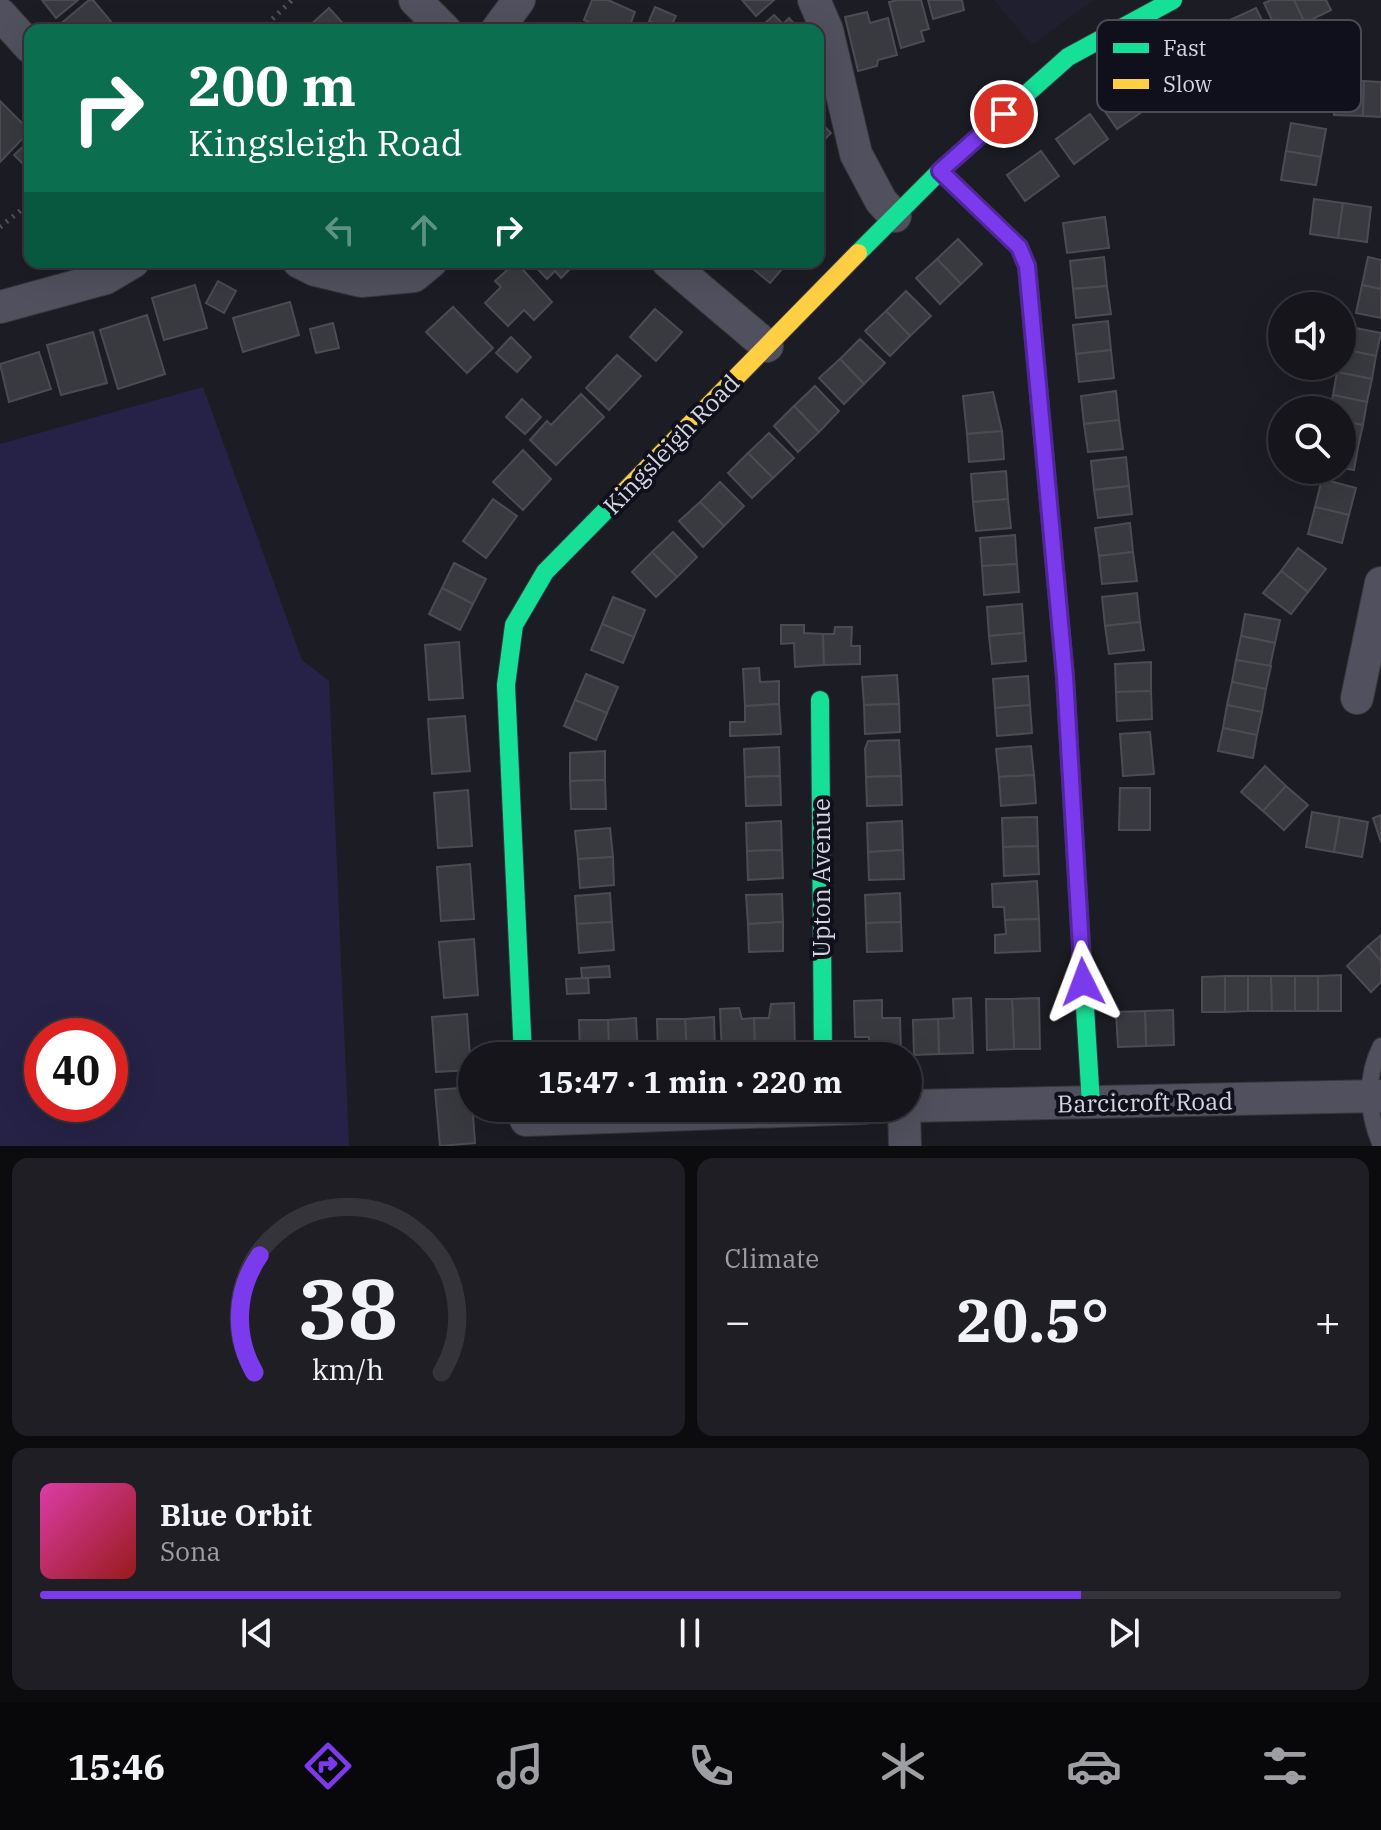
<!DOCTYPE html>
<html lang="en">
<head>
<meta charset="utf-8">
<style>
  :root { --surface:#15151b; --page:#1e1e24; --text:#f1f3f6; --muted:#9d9fa3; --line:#34343a; --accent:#7c3aed }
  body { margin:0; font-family:"IBM Plex Serif",serif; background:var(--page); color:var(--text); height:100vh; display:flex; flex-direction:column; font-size:30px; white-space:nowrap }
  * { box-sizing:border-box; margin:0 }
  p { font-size:26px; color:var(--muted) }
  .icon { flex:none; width:44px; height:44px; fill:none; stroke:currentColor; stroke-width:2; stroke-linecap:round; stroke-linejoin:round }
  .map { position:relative; height:1146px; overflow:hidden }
  .drawer { display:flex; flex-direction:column; gap:12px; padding:12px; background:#0c0c0f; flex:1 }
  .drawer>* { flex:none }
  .banner { position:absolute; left:24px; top:24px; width:800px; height:244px; border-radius:16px; box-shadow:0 8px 32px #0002,0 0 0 2px var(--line); background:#0b6e4f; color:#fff; overflow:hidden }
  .controls { position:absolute; left:1268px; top:292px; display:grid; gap:16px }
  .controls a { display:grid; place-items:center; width:88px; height:88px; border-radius:50%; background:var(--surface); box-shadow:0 8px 32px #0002,0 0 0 2px var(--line); font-size:40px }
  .speed { position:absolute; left:24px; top:1018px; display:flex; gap:16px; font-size:40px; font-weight:700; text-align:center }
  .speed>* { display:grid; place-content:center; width:104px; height:104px; border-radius:50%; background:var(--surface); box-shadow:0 8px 32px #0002,0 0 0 2px var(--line); line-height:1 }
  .speed .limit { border:12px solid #d22; background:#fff; color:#111 }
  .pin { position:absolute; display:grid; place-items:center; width:68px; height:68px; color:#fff; margin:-34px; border:4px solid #fff; border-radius:50%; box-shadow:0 2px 8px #0007 }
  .me { position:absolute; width:88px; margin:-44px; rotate:357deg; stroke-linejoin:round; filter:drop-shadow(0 0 6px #0008) }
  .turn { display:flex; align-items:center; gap:28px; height:168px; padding:0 32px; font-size:36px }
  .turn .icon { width:104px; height:104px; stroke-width:2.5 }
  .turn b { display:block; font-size:56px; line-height:68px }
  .lanes { display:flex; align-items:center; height:76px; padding:0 32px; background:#0003; justify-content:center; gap:40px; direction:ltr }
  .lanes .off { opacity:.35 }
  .big { font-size:60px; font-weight:700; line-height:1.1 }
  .drawer .widget { flex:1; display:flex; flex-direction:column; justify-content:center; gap:12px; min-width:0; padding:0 28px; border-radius:16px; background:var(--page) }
  .drawer .dial { align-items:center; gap:0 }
  .dial svg { height:208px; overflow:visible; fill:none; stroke:var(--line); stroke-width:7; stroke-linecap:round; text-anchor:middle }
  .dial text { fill:var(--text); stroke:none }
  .song { display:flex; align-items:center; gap:24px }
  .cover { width:96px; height:96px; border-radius:12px; background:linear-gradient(135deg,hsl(320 70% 55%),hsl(0 70% 35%)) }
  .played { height:8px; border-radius:4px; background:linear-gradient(90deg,var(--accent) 80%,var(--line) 80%) }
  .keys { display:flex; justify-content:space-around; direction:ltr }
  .heat { display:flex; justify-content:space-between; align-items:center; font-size:44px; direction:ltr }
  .drawer .tiles { flex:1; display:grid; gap:12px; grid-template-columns:1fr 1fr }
  .widget:last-child { grid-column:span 2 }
  .trip { position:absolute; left:458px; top:1042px; width:464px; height:80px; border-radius:40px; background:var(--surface); box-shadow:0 8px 32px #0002,0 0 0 2px var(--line); font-weight:700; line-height:80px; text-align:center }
  .dock { display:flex; height:128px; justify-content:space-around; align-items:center; background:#08080b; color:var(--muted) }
  .dock .icon { width:56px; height:56px }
  .dock .current { color:var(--accent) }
  .dock b { font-size:36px; color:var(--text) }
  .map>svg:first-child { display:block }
  .built { fill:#1f1f30 }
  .green { fill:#262247; fill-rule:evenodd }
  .building { fill:#393940; stroke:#4b4b51; stroke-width:2 }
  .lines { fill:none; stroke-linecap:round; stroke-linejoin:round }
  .lane-casing { stroke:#37373d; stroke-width:18 }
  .street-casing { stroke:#37373d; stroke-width:34 }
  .fast-casing { stroke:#37373d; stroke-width:20 }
  .slow-casing { stroke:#37373d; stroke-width:20 }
  .path { stroke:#53535d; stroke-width:5; stroke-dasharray:2 6; stroke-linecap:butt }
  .lane { stroke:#51505e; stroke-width:16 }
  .street { stroke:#51505e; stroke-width:32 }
  .fast { stroke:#16e098; stroke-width:18 }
  .slow { stroke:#ffcf43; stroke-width:18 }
  .route-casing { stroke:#51269a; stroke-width:20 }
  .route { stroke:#7c3aed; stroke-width:14 }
  .labels { text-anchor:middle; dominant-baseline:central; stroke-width:8; stroke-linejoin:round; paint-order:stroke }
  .street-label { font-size:24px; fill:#d5d6e0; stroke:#10101d }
  .key { fill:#10101d; stroke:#4b4b58; stroke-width:2 }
  .key-label { font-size:22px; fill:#d5d6e0 }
</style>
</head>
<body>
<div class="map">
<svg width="1381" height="1146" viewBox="0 0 1381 1146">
  <rect width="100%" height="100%" fill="#1c1c24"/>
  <!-- built -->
  <polygon class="built" points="994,0 1094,0 1032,45"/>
  <!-- green -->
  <path class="green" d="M203 387 302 660 329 681 349 1146H0V444ZM42 1036H110V1104H42Z"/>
  <!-- building -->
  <g class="building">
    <polygon points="42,0 78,0 56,18"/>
    <polygon points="89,0 93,0 118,30 62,30 58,26"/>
    <polygon points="592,0 608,0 635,12 628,30 606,30 584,20"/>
    <polygon points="742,0 774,0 756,16"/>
    <polygon points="898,0 921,0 929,29 921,31 924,41 901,48 889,2"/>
    <polygon points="928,0 962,0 964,10 933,19"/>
    <polygon points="1271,0 1294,0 1305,23 1279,35 1264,3"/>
    <polygon points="1294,0 1326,0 1331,10 1305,23"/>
    <polygon points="655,7 676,16 669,30 649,21"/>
    <polygon points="329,8 348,29 347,30 305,30"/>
    <polygon points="1256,8 1271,39 1245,52 1230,20"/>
    <polygon points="867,12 870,23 888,18 897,55 878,60 877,66 858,71 845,17"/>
    <polygon points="774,15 783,24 789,18 799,29 757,30"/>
    <polygon points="1134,80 1152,105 1117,129 1100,104"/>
    <polygon points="1336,80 1364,81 1363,116 1334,115"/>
    <polygon points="1364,81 1381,82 1381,117 1363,116"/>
    <polygon points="0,101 30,131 0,162"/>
    <polygon points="1090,114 1108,139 1074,164 1056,139"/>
    <polygon points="818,120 831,133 818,146"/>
    <polygon points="1291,123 1326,129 1321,157 1286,151"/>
    <polygon points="30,140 30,160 24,165 14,155"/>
    <polygon points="1041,151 1059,176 1025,201 1007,175"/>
    <polygon points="1286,151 1321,157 1316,185 1281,180"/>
    <polygon points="1314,199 1343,203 1338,238 1310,234"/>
    <polygon points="1343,203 1371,207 1367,242 1338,238"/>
    <polygon points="1105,217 1109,248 1067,253 1063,223"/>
    <polygon points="958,239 982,264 961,284 937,259"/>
    <polygon points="1104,257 1107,286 1073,289 1070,261"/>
    <polygon points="1368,257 1381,260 1381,289 1362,285"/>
    <polygon points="937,259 961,284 940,304 916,278"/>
    <polygon points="516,262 552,302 534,320 524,310 508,326 485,303 501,287 495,281"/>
    <polygon points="531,262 577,262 561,278 555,271 547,279"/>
    <polygon points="745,262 788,262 770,283"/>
    <polygon points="218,281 236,291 224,313 206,303"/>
    <polygon points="195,285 207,328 164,340 152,298"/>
    <polygon points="1362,285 1381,289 1381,318 1356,313"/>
    <polygon points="1107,286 1111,314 1076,318 1073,289"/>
    <polygon points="906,291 931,316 910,336 886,311"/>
    <polygon points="290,302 299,335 243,352 233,318"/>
    <polygon points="453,307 493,348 467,373 426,332"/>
    <polygon points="655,309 682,332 656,361 630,337"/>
    <polygon points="886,311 910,336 890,356 865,331"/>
    <polygon points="147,315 165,374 118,389 100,330"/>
    <polygon points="1108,321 1111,350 1076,354 1073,325"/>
    <polygon points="333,323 339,348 316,353 310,329"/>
    <polygon points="1346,326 1381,333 1376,356 1342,349"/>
    <polygon points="93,332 107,383 61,395 47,345"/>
    <polygon points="511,337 531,357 517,372 496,353"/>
    <polygon points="860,339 885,363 864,384 840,359"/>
    <polygon points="1342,349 1376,356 1372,379 1337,372 1339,366 1342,366"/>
    <polygon points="1111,350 1114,378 1079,382 1076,354"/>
    <polygon points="39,352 51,389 9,402 0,364"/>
    <polygon points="617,355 641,376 609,410 586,388"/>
    <polygon points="840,359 864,384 844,404 819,378"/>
    <polygon points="1337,372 1372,379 1367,402 1333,395"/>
    <polygon points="815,386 839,411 819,432 794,406"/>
    <polygon points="1116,391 1119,420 1084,424 1081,396"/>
    <polygon points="993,392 1002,431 967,434 963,396"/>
    <polygon points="581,394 604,417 556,465 530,440 547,421 551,425"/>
    <polygon points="1333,395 1367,402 1363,425 1342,421 1342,410 1330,410"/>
    <polygon points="522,399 541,417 525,434 506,417"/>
    <polygon points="794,406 819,432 798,452 774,426"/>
    <polygon points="1119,420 1123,449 1088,452 1084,424"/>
    <polygon points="1342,421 1363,425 1358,447 1342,444"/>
    <polygon points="1002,431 1004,459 969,462 967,434"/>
    <polygon points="769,433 794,458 773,478 748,453"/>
    <polygon points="1342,444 1358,447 1354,470 1342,468"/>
    <polygon points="523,450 551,479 523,510 493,482"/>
    <polygon points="748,453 773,478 752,498 728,473"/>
    <polygon points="1126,457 1129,486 1094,490 1091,461"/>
    <polygon points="1006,471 1008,499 973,502 971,474"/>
    <polygon points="1322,479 1356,488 1349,515 1315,507"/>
    <polygon points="720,482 744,506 724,526 700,502"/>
    <polygon points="1129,486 1132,514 1098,518 1094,490"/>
    <polygon points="493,499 517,516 486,558 463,541"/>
    <polygon points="1008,499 1011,528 976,531 973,502"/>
    <polygon points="700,502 724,526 703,547 679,521"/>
    <polygon points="1315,507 1349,515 1342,543 1308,534"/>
    <polygon points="1130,523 1133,552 1099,556 1095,528"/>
    <polygon points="673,532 697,557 677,577 652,552"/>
    <polygon points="1015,535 1017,564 982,566 980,538"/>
    <polygon points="1298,548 1326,569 1308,592 1281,571"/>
    <polygon points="652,552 677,577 656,597 632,572"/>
    <polygon points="1133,552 1137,581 1102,584 1099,556"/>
    <polygon points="454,563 486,579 473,604 442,588"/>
    <polygon points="1017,564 1019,592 984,595 982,566"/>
    <polygon points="1281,571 1308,592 1291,614 1263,593"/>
    <polygon points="442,588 473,604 460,630 429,614"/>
    <polygon points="1137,593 1140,622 1105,626 1102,597"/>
    <polygon points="613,597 645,610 634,637 602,624"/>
    <polygon points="1022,604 1024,633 989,636 987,607"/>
    <polygon points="1245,614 1280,620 1275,643 1241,636"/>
    <polygon points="1140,622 1144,650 1109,654 1105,626"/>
    <polygon points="602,624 634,637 623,663 591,650"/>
    <polygon points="781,625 804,625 804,633 823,634 824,665 795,667 794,643 781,644"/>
    <polygon points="835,627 852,627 851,646 860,646 860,664 824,665 823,634 834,634"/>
    <polygon points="1024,633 1026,661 992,664 989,636"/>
    <polygon points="1241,636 1275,643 1270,666 1236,660"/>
    <polygon points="459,642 463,698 429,700 425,645"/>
    <polygon points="1236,660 1271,666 1266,689 1232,682"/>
    <polygon points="1151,662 1151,691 1116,692 1115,664"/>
    <polygon points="759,668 760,682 779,681 779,704 745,706 743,669"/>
    <polygon points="586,674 618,687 607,713 575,700"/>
    <polygon points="897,675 899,704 864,705 862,677"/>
    <polygon points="1028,676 1030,705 995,708 993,679"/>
    <polygon points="1232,682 1266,689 1262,712 1227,705"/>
    <polygon points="1151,691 1152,719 1117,721 1116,692"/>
    <polygon points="575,700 607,713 596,740 564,726"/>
    <polygon points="779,704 781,734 730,736 730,722 745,722 745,706"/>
    <polygon points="899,704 900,732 865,734 864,705"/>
    <polygon points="1030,705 1032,733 997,736 995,708"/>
    <polygon points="1227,705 1262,712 1257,735 1223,728"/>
    <polygon points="465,716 470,771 432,774 428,719"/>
    <polygon points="1223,728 1257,735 1253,758 1218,751"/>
    <polygon points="1150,732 1154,774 1123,776 1120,734"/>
    <polygon points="899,740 901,776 866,777 865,749 868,741"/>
    <polygon points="1031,746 1034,775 999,777 996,749"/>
    <polygon points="779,747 780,776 745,777 744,749"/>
    <polygon points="605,751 605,780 570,781 570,753"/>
    <polygon points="1265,766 1286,786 1263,811 1241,792"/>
    <polygon points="1034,775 1036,803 1001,806 999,777"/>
    <polygon points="780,776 781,805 746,806 745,777"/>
    <polygon points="901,776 902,805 867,806 866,777"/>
    <polygon points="605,780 606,809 571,809 570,781"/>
    <polygon points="1286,786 1308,805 1284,830 1263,811"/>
    <polygon points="1120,788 1150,788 1150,830 1119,830"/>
    <polygon points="468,790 472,846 438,848 434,793"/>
    <polygon points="1312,812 1340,817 1334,852 1306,847"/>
    <polygon points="1381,815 1381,842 1373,818"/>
    <polygon points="1037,817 1038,846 1003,847 1002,818"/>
    <polygon points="1340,817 1368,822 1362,857 1334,852"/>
    <polygon points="781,821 782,850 747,851 746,823"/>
    <polygon points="902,821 903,850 868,852 867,823"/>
    <polygon points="610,828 613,857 578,859 575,831"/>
    <polygon points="1038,846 1039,874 1004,876 1003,847"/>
    <polygon points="782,850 783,878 748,880 747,851"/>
    <polygon points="903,850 904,879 869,880 868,852"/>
    <polygon points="613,857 614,885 580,888 578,859"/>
    <polygon points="470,864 474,919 441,921 437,867"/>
    <polygon points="1037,881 1039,919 1005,920 1004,907 993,907 992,884"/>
    <polygon points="610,893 612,922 577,924 575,896"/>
    <polygon points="900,893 901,922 866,923 865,895"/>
    <polygon points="782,894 783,922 748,924 746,895"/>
    <polygon points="1039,919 1040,951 995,953 995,935 1006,934 1005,920"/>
    <polygon points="612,922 614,950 579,953 577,924"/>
    <polygon points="783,922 783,951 749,952 748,924"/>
    <polygon points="901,922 902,951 867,952 866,923"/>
    <polygon points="1381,935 1381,961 1368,946"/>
    <polygon points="474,939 478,995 444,998 439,942"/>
    <polygon points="1368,946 1381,961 1381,982 1371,992 1347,966"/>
    <polygon points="609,966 610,977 582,978 581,968"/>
    <polygon points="1341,975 1341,1011 1318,1011 1318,976"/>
    <polygon points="1225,976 1248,976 1248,1011 1225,1012"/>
    <polygon points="1225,976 1225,1012 1202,1012 1202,977"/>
    <polygon points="1248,976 1271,976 1272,1011 1248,1011"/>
    <polygon points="1271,976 1295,976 1295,1011 1272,1011"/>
    <rect x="1295" y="976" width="23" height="35"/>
    <polygon points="588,978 589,993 567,994 566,979"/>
    <polygon points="971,998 973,1053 939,1054 938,1019 954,1018 953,999"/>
    <polygon points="1039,998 1040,1049 1014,1049 1012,999"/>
    <polygon points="986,999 1012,999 1014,1049 987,1050"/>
    <polygon points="882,1000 882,1018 900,1018 901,1054 870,1055 869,1037 855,1037 854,1001"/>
    <polygon points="794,1003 795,1051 755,1053 754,1018 769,1018 771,1004"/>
    <polygon points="739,1008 742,1019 754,1018 755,1053 722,1055 720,1009"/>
    <polygon points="1173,1010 1174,1045 1146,1046 1145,1011"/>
    <polygon points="1145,1011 1146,1046 1118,1047 1116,1012"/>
    <polygon points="467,1014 471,1070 436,1072 432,1017"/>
    <polygon points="714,1017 715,1052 687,1053 685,1019"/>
    <polygon points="636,1018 638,1053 609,1054 608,1020"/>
    <polygon points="657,1019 685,1019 687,1053 658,1055"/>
    <polygon points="938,1019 939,1054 914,1055 913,1020"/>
    <polygon points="579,1020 608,1020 609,1054 580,1056"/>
    <polygon points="471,1087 475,1143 440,1146 435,1090"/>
  </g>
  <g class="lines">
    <defs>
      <path id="lane" d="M1381 1046C1365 1077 1367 1114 1381 1145"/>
      <g id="street">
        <polyline points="415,0 445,30"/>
        <polyline points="814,0 827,30 856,154 881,201 895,216"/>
        <polyline points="0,14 30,47"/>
        <polyline points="497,30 519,0"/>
        <polyline points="299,262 315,270 361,281 414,276 431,262"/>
        <polyline points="668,262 767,346"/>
        <polyline points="0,307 106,278 133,262"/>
        <polyline points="1357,698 1381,583"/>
        <polyline points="908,1106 1381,1096"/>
        <polyline points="904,1108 905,1146"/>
        <polyline points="526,1120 865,1108"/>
      </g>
      <g id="fast">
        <polyline points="858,253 940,171 1068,57 1173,0"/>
        <polyline points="820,700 823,1056"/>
        <polyline points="1074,830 1091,1104"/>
        <polyline points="523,1056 506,685 514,625 545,572 616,500"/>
      </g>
      <g id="slow">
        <polyline points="940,171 1019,247 1027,266 1065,677 1074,830"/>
        <polyline points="616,500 858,253"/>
      </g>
    </defs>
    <!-- lane casing -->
    <use href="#lane" class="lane-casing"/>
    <!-- street casing -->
    <use href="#street" class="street-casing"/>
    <!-- fast casing -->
    <use href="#fast" class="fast-casing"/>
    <!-- slow casing -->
    <use href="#slow" class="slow-casing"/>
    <!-- path -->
    <g class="path">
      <polyline points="261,30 292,0"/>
      <polyline points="0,227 30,203"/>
    </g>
    <!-- lane -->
    <use href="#lane" class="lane"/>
    <!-- street -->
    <use href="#street" class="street"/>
    <!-- fast -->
    <use href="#fast" class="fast"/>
    <!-- slow -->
    <use href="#slow" class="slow"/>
  </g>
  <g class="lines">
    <defs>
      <polyline id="route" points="1004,114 940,171 1019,247 1027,266 1065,677 1083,982"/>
    </defs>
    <!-- route casing -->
    <use href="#route" class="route-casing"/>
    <!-- route -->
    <use href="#route" class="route"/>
  </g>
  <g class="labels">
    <!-- street labels -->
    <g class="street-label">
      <text transform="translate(671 444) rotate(-46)">Kingsleigh Road</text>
      <text transform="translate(821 878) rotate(-90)">Upton Avenue</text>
      <text transform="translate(1145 1102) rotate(-1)">Barcicroft Road</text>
    </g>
  </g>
  <!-- legend -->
  <rect x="1097" y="20" width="264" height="92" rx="12" class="key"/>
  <rect x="1113" y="43" width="36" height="10" fill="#16e098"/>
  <rect x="1113" y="79" width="36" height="10" fill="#ffcf43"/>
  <g class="key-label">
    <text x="1163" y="56">Fast</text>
    <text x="1163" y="92">Slow</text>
  </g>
</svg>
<div class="controls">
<a><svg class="icon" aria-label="sound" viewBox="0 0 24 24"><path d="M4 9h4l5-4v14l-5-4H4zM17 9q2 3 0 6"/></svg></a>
<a><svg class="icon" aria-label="search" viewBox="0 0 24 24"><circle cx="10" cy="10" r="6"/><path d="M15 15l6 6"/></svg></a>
</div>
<div class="speed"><div class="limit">40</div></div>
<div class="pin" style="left:1004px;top:114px;background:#d93025"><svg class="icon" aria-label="arrive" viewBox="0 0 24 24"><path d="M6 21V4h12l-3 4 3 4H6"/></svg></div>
<svg class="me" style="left:1083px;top:982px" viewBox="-20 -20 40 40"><path d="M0-17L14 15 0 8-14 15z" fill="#7c3aed" stroke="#fff" stroke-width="4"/></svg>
<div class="trip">15:47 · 1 min · 220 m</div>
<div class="banner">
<div class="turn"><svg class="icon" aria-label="right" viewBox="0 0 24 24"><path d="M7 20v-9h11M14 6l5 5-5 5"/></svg><div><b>200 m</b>Kingsleigh Road</div></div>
<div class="lanes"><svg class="icon off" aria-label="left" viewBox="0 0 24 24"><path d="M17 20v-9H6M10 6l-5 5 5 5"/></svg><svg class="icon off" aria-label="ahead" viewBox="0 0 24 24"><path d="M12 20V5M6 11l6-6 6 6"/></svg><svg class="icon" aria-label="right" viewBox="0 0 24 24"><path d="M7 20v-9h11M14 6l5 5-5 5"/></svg></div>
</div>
</div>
<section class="drawer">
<div class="tiles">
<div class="widget dial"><svg viewBox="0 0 100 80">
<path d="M14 69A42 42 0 1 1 86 69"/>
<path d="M14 69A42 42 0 0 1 16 24" stroke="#7c3aed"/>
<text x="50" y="56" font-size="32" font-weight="700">38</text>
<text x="50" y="72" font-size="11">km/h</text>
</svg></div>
<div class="widget"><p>Climate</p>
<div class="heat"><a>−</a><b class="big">20.5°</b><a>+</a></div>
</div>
<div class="widget">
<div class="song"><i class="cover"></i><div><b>Blue Orbit</b><p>Sona</p></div></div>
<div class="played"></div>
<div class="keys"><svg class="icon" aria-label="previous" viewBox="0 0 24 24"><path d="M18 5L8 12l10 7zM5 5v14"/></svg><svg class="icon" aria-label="pause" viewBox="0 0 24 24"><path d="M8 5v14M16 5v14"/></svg><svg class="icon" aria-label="next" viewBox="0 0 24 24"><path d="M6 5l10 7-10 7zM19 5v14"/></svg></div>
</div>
</div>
</section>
<nav class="dock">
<b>15:46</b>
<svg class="icon current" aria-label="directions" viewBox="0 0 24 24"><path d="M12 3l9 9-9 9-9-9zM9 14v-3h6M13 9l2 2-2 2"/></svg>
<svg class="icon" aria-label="music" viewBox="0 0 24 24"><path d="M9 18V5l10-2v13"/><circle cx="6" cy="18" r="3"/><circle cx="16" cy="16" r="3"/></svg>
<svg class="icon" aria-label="phone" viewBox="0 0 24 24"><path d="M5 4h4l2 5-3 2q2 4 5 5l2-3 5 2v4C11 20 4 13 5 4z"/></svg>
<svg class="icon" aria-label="climate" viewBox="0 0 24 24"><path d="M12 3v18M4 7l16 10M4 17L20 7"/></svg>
<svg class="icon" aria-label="car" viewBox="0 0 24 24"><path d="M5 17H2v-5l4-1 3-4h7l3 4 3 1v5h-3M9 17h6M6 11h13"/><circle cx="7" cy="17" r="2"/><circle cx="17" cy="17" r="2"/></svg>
<svg class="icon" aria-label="filters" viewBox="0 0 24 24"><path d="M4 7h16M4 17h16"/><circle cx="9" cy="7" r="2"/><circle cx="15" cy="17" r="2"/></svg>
</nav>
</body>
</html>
